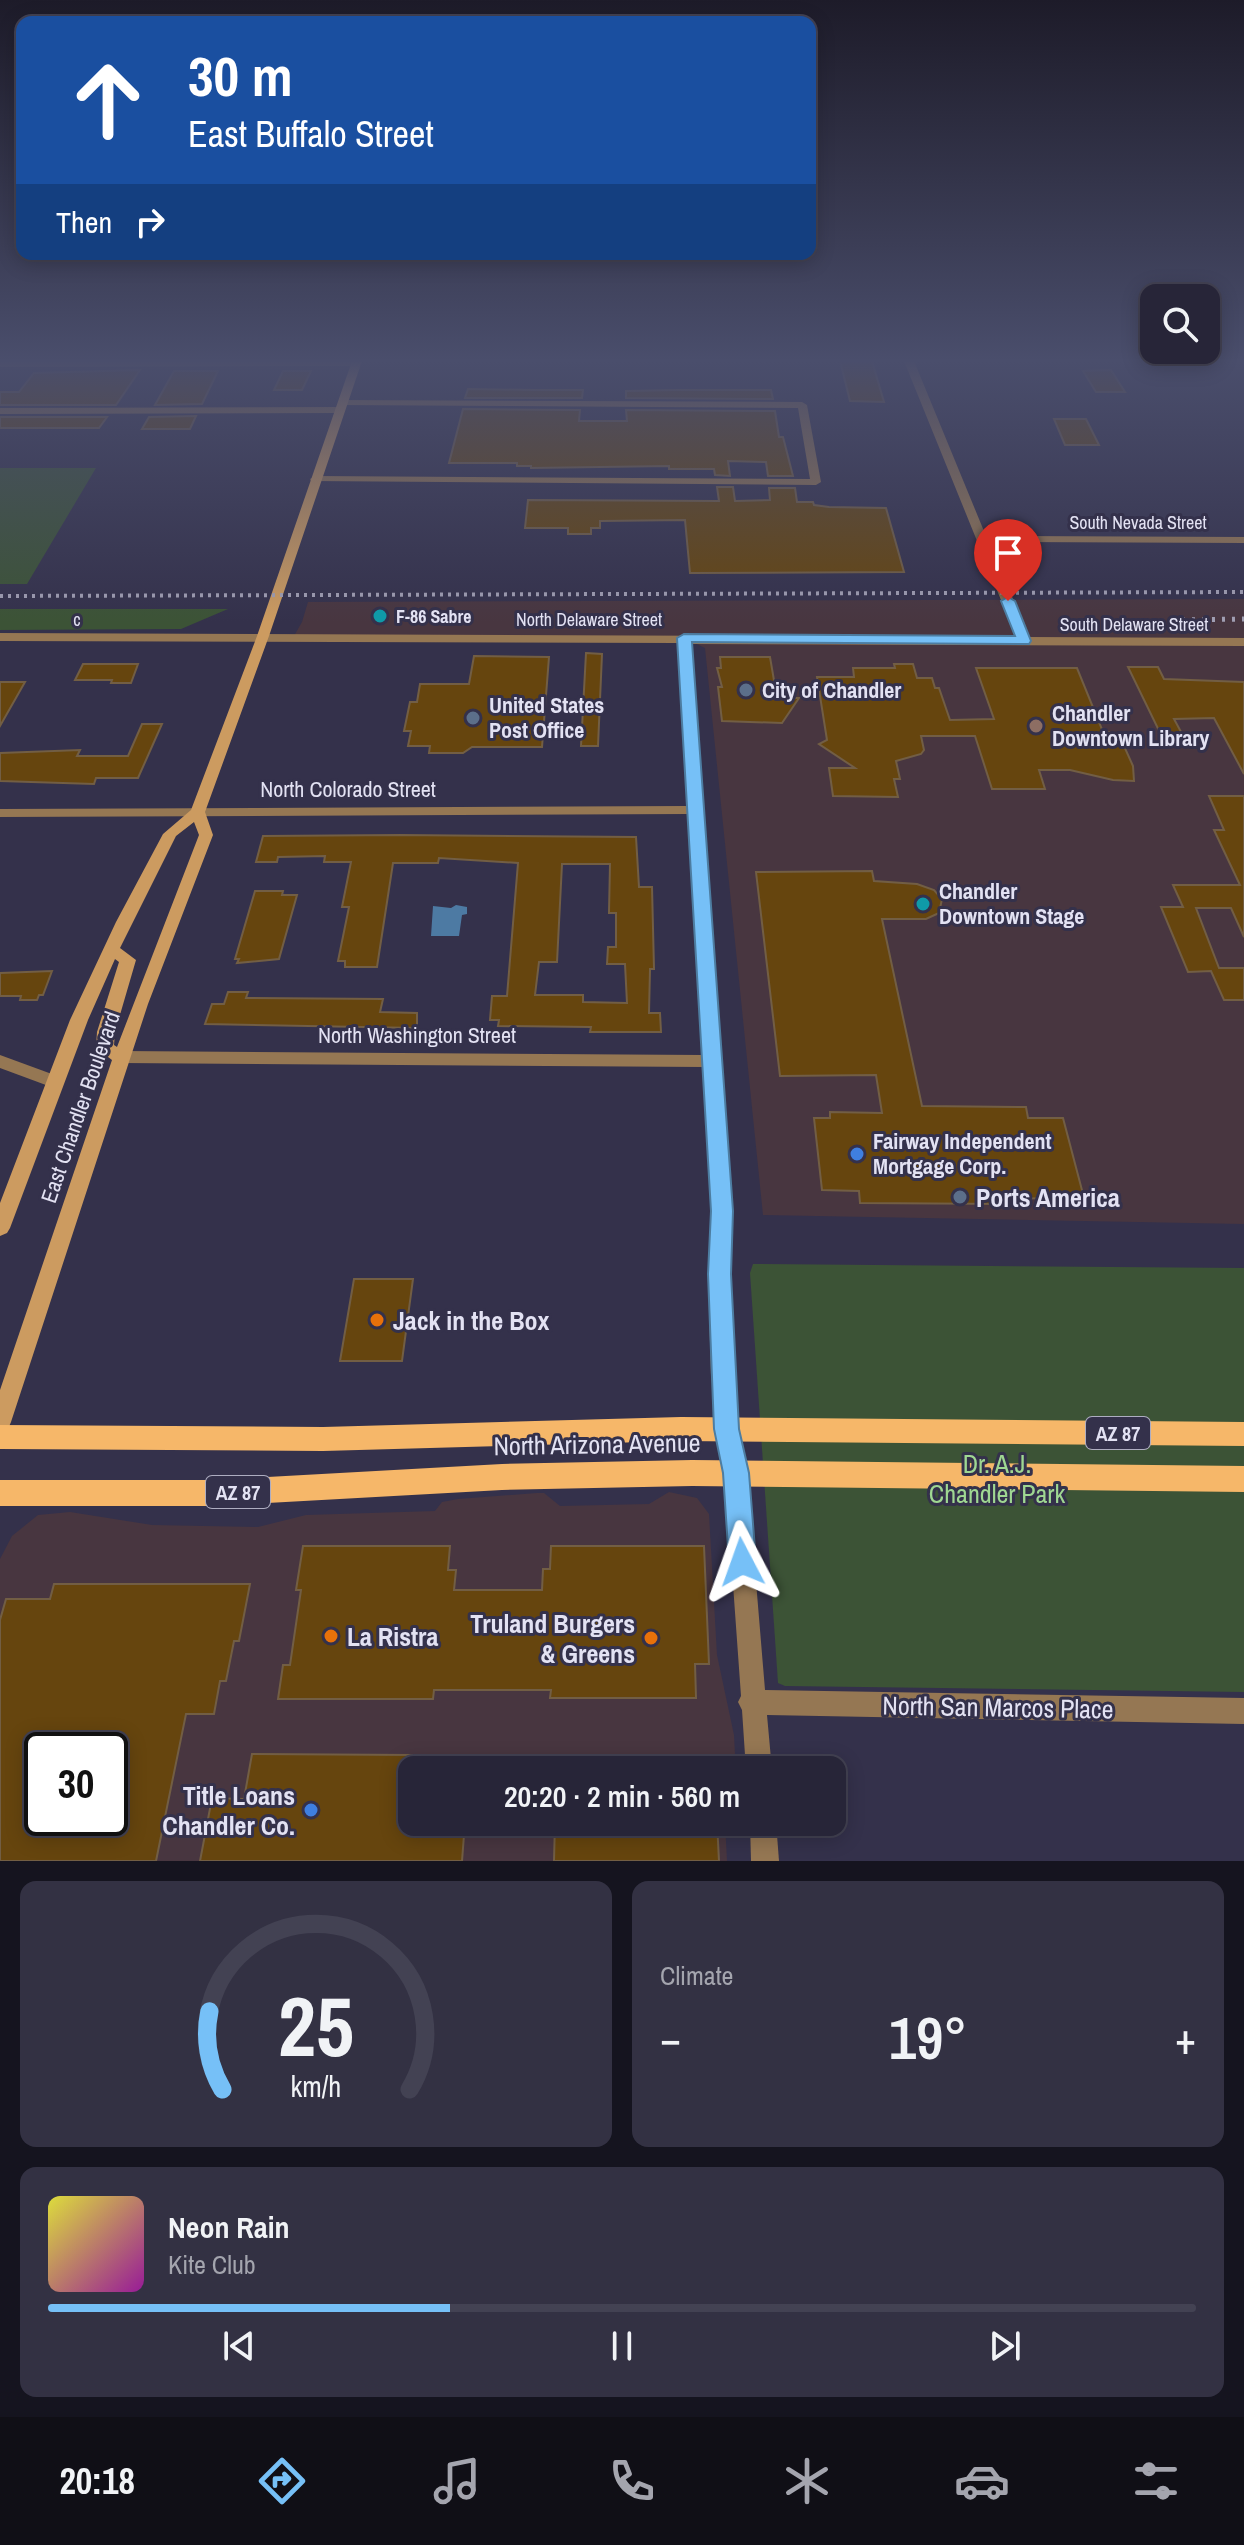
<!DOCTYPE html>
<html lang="en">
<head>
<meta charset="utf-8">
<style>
  :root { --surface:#272538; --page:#333143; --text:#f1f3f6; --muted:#a4a5ae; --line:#434253; --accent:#76c0f7 }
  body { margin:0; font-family:"Archivo Narrow",sans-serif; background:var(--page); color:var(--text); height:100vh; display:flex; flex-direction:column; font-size:30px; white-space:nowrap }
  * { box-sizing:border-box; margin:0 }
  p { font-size:26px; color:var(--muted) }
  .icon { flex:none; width:44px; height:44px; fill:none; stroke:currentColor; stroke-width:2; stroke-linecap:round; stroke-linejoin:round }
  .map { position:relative; height:1861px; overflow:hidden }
  .details { display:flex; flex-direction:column; gap:20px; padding:20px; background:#15141f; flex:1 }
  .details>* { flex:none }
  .hud { position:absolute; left:16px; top:16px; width:800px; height:244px; border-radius:16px; box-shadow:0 4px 20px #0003,0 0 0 2px var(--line); background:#1a4fa0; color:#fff; overflow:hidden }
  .controls { position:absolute; left:1140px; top:284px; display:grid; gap:16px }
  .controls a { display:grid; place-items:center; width:80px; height:80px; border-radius:16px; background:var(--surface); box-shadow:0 4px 20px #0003,0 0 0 2px var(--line); font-size:40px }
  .speed { position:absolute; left:24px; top:1732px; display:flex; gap:16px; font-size:40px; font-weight:700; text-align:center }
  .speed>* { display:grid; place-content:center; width:104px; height:104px; border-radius:50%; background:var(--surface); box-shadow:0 4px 20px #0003,0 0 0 2px var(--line); line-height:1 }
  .speed .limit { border:4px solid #111; border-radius:12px; background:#fff; color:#111 }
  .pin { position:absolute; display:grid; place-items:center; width:68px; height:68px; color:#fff; margin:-82px -34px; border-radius:50% 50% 50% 0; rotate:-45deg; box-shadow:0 0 8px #0007 }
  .pin .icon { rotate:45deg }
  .me { position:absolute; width:88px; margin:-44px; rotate:356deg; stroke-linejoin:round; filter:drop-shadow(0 0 6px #0008) }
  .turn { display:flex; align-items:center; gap:28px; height:168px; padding:0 40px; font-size:36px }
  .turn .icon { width:104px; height:104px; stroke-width:2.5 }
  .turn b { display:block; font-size:56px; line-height:68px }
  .then { display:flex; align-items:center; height:76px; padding:0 40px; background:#0003; gap:16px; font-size:30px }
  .big { font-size:60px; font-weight:600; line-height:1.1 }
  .details .card { flex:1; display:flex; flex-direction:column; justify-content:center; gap:12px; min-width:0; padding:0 28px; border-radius:16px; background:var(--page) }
  .details .dial { align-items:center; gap:0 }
  .dial svg { height:208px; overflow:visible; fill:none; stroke:var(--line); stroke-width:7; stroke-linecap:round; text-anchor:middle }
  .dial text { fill:var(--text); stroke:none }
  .song { display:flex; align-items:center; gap:24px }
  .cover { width:96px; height:96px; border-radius:12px; background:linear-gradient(135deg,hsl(60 70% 55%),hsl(300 70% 35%)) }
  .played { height:8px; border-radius:4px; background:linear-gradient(90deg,var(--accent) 35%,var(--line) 35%) }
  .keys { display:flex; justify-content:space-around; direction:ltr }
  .heat { display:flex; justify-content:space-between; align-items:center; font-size:44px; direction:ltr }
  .details .tiles { flex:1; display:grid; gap:20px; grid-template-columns:1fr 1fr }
  .card:last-child { grid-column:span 2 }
  .trip { position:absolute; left:398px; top:1756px; width:448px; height:80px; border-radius:16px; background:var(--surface); box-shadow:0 4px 20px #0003,0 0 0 2px var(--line); font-weight:600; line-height:80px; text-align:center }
  .menu { display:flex; height:128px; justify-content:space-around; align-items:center; background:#100f16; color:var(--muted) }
  .menu .icon { width:56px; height:56px }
  .menu .current { color:var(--accent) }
  .menu b { font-size:36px; color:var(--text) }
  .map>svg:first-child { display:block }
  .commercial { fill:#483640; fill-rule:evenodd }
  .green { fill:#3c5336 }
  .water { fill:#4d7aa3 }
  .building { fill:#66450e; stroke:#725e44; stroke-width:2; fill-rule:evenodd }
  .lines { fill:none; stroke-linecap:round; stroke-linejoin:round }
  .street { fill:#957753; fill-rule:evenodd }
  .secondary { fill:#cc9b60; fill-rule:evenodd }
  .primary { fill:#f6b769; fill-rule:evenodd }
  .rail-far1 { stroke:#a19fb3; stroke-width:4; stroke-dasharray:3 5; stroke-linecap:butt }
  .rail { stroke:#a19fb3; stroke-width:5; stroke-dasharray:3 7; stroke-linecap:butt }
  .route { fill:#76c0f7; stroke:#4d7da1; stroke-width:2 }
  .culture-dot { fill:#0f9aa8; stroke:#34314b; stroke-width:3 }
  .service-dot { fill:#5c6f8a; stroke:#34314b; stroke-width:3 }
  .education-dot { fill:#8d6e63; stroke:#34314b; stroke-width:3 }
  .shop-dot { fill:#3f7fe0; stroke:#34314b; stroke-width:3 }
  .food-dot { fill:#e8710a; stroke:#34314b; stroke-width:3 }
  .labels { text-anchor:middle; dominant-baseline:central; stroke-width:6; stroke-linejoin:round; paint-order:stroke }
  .far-street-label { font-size:18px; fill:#e3e2f3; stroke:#34314b }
  .far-poi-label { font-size:18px; font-weight:bold; fill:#e3e2f3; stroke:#34314b; text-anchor:start }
  .shield { fill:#34314b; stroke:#aeadc1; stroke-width:2 }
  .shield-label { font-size:20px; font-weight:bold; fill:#e3e2f3 }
  .poi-label { font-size:22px; font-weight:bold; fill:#e3e2f3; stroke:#34314b; text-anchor:start }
  .street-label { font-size:22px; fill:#e3e2f3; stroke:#34314b }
  .near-poi-label { font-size:26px; font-weight:bold; fill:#e3e2f3; stroke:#34314b; text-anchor:start }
  .near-street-label { font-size:26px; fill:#e3e2f3; stroke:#34314b }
  .near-park-label { font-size:26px; fill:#9fd792; stroke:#34314b }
</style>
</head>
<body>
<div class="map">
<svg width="1244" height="1861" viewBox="0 0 1244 1861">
  <rect width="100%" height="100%" fill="#34314b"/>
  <!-- commercial -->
  <g class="commercial">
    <polygon points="1244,599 1244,1224 763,1215 705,648 684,638 294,636 302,622 308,602"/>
    <path d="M669 1492 697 1498 709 1514 717 1655 734 1735 735 1755 728 1770H412V1822H725L727 1861H0V1559L12 1536 38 1515 70 1512 152 1525 258 1527 306 1515 435 1511 442 1502 458 1499 537 1493H544L560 1506 649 1504ZM42 1750H110V1818H42Z"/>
  </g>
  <!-- green -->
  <g class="green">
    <polygon points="0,468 96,468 27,584 0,584"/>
    <polygon points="0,609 228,609 181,629 0,630"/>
    <polygon points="753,1264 1244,1268 1244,1692 785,1686 778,1683 750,1273"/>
  </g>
  <!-- water -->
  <polygon class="water" points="456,905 467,907 467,914 462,915 459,936 431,936 433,906 451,908"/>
  <!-- building -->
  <g class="building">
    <polygon points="840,361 872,361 884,402 850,401"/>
    <polygon points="140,370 116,405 0,405 0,392 19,392 34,373"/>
    <polygon points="1111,370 1125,392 1096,392 1083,371"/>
    <polygon points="174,371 218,371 202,404 155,405"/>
    <polygon points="283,371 311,371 302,390 274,390"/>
    <polygon points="468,389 534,390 583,390 582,398 465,398"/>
    <polygon points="676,390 771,390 773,399 626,398 626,391"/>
    <polygon points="463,409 580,410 579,421 627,421 626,410 775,411 779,437 783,437 793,476 768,476 766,462 728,461 730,476 715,475 714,469 669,469 669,466 531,468 531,466 517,466 517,463 449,463"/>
    <polygon points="196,416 190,429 142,429 149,417"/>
    <polygon points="0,417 107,417 99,428 0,428"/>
    <polygon points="1054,419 1086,419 1099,445 1065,445"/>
    <polygon points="717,487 733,487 735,501 770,500 769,488 795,488 797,502 813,502 814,505 829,507 886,508 904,572 690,573 685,520 600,521 600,528 591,528 591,534 568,534 568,528 525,528 528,500 719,501"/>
    <polygon points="586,653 602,654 598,746 581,746"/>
    <polygon points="474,656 549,657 542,747 472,747 463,753 429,753 430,746 408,746 411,731 404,731 410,702 417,702 420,684 469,684"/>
    <polygon points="720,657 770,657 777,698 799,698 782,723 722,721 718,687 722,687 717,668 721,668"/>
    <polygon points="83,664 138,664 131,683 111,683 112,680 75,680"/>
    <polygon points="894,664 913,664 917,678 932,678 935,688 939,688 950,720 994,719 976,668 1077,668 1103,732 1109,732 1115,746 1124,746 1133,766 1134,781 1113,780 1070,770 1039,770 1045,789 992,789 975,736 921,736 924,750 921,754 896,761 900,779 894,779 898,797 833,796 829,768 855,768 819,744 827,740 817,677 854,677 853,668 895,668"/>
    <polygon points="1128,667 1158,667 1164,679 1244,682 1244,774 1214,718 1174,719 1187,743 1165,743"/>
    <polygon points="0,682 25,682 0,726"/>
    <polygon points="142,724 162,724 138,778 96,778 94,784 0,781 0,753 80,750 77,756 128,756"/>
    <polygon points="1209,796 1244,796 1244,937 1231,908 1196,908 1219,968 1244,968 1244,1000 1224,1000 1211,971 1188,972 1161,907 1183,907 1173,885 1240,885 1214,830 1224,830"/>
    <path d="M400 835 636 837 639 887H652L654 969H650L649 1013H660L661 1032H590L591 1027 498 1026 499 1020H490L492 996H507L518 863 439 858 438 863H393L377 967H345V961H338L349 907H342L351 862H324L325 856 278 857 277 862H256L263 836ZM562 864H610L609 913H616V947H608L607 964H625L627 1003 583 1002V995H535L539 962H557Z"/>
    <polygon points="872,871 874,881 917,884 934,890 942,899 939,913 926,919 882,919 922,1106 1026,1107 1028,1118 1063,1118 1083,1194 1065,1194 1067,1199 1010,1198 1011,1204 860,1203 859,1191 822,1190 814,1118 830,1118 830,1112 882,1113 876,1075 780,1076 756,872"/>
    <polygon points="255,891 283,891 282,895 297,895 279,959 237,963 239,959 235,959"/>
    <polygon points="52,971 43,995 39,995 37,1000 20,1000 21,996 0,996 0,973"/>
    <polygon points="228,992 248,992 246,998 383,999 380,1012 417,1013 417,1028 205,1024 212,1004 224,1004"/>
    <polygon points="354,1279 413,1279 402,1361 340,1361"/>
    <polygon points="303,1546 450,1546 448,1570 456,1570 454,1590 542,1590 543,1569 550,1569 551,1546 704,1546 709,1664 695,1664 696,1698 550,1698 551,1690 434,1690 433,1699 278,1699 283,1665 290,1665 301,1590 296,1590"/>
    <path d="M54 1584H250L239 1641H234L226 1681H220L214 1714H186L156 1861H0V1620L6 1599H50ZM42 1750H110V1818H42Z"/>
    <polygon points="252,1754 412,1755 412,1822 465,1822 462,1861 200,1861 212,1798 244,1799"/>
    <polygon points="555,1822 717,1822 719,1861 554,1861"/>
  </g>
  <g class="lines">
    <!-- street -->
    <g class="street">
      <polygon points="0,361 359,361 361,363 356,366 0,367"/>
      <polygon points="904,361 914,361 986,536 1244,537 1244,543 989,542 1029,637 1244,638 1244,646 691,644 732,1211 730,1310 733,1376 747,1473 765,1690 1244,1698 1244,1724 767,1715 772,1770 746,1770 742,1710 738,1702 741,1696 725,1473 711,1376 709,1310 712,1211 704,1067 121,1063 115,1061 112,1057 115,1053 121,1051 703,1055 688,814 0,817 0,809 688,806 678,643 0,641 0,633 1016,637"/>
      <polygon points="342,400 802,402 807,405 821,482 816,485 311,481 310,479 315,476 810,479 798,408 339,405 339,401"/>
      <polygon points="0,408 340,407 345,410 340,413 0,414"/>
      <polygon points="0,1055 60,1077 63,1082 60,1087 54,1088 0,1068"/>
      <polygon points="750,1822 776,1822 779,1861 751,1861"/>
    </g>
    <!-- secondary -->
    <path class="secondary" d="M352 361H362L269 636 205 812 213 835 148 1004 11 1422 8 1429 0 1432V1390L112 1060 96 1048 97 1032 119 962 115 959 88 1020 10 1228 7 1233 0 1236V1203L70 1020 116 922 163 834 191 810 257 636ZM194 822 199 835 117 1047 114 1045 115 1032 136 960 120 948 176 836Z"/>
    <!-- primary -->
    <g class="primary">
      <polygon points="681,1417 1244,1422 1244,1446 681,1441 323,1451 0,1449 0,1425 323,1427"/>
      <polygon points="692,1460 1244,1466 1244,1492 692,1486 502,1490 213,1506 0,1506 0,1480 213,1480 502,1464"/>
    </g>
    <!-- rail-far1 -->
    <polyline class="rail-far1" points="0,596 1244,592"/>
    <!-- rail -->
    <polyline class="rail" points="1182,620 1244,619"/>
  </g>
  <!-- sky -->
  <linearGradient id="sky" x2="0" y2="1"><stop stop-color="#1d1b29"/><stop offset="0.58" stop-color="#4a4e6c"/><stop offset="1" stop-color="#4a4e6c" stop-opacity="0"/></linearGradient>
  <rect width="1244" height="622" fill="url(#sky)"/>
  <!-- route -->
  <polygon class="route" points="1008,597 1015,601 1031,641 1029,644 692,642 733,1211 731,1274 739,1429 749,1473 756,1562 752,1571 742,1574 733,1571 729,1562 723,1473 714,1429 708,1274 711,1211 677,638 684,634 1015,636 1001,601"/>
  <!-- markers -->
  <g class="culture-dot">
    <circle cx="380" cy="616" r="8"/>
    <circle cx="923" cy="904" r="8"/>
  </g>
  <g class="service-dot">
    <circle cx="746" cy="690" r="8"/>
    <circle cx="473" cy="718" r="8"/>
    <circle cx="960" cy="1197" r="8"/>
  </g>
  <circle class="education-dot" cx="1036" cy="726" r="8"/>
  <g class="shop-dot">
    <circle cx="857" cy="1154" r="8"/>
    <circle cx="311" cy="1810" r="8"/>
  </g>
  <g class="food-dot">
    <circle cx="377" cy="1320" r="8"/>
    <circle cx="331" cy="1636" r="8"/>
    <circle cx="651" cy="1638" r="8"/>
  </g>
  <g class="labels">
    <!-- far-street labels -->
    <g class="far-street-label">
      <text x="1138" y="522">South Nevada Street</text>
      <text x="77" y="619">c</text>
      <text x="589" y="619">North Delaware Street</text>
      <text x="1134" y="624">South Delaware Street</text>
    </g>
    <!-- far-poi labels -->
    <g class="far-poi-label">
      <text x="396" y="616">F-86 Sabre</text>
    </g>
    <!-- shield labels -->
    <g class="shield">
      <rect x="1086" y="1417" width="64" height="32" rx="6"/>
      <rect x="206" y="1476" width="64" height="32" rx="6"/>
    </g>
    <g class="shield-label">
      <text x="1118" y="1433">AZ 87</text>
      <text x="238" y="1492">AZ 87</text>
    </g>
    <!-- poi labels -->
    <g class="poi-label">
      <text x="762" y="690">City of Chandler</text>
      <text x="489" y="705">United States<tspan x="489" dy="25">Post Office</tspan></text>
      <text x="1052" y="713">Chandler<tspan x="1052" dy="25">Downtown Library</tspan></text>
      <text x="939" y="891">Chandler<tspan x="939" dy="25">Downtown Stage</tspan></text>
      <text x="873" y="1141">Fairway Independent<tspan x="873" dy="25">Mortgage Corp.</tspan></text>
    </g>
    <!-- street labels -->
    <g class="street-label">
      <text x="348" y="789">North Colorado Street</text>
      <text x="417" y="1035">North Washington Street</text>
      <text transform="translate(80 1107) rotate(-71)">East Chandler Boulevard</text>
    </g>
    <!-- near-poi labels -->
    <g class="near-poi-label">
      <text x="976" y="1197">Ports America</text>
      <text x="393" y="1320">Jack in the Box</text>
      <text x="635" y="1623" text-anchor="end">Truland Burgers<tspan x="635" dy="30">&amp; Greens</tspan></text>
      <text x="347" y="1636">La Ristra</text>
      <text x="295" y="1795" text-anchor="end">Title Loans<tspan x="295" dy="30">Chandler Co.</tspan></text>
    </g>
    <!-- near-street labels -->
    <g class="near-street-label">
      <text transform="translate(597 1444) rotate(-1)">North Arizona Avenue</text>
      <text transform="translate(998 1707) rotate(1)">North San Marcos Place</text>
    </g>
    <!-- near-park labels -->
    <g class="near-park-label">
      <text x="997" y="1463">Dr. A.J.<tspan x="997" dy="30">Chandler Park</tspan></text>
    </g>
  </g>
</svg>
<div class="controls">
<a><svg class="icon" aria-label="search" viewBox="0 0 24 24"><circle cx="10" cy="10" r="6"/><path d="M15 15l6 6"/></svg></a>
</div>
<div class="speed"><div class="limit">30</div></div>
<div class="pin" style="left:1008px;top:601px;background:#d93025"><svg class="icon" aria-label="arrive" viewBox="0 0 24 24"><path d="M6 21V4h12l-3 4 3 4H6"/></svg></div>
<svg class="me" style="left:742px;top:1562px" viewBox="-20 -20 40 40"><path d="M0-17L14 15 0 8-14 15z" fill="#76c0f7" stroke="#fff" stroke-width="4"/></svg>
<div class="trip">20:20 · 2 min · 560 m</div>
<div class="hud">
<div class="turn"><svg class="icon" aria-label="ahead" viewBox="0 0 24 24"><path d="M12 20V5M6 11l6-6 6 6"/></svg><div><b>30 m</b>East Buffalo Street</div></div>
<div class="then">Then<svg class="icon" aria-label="right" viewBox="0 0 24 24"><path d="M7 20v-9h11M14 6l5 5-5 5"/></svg></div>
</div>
</div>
<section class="details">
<div class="tiles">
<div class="card dial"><svg viewBox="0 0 100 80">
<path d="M14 69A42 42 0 1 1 86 69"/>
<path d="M14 69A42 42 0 0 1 9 39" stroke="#76c0f7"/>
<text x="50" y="56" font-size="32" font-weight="700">25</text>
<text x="50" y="72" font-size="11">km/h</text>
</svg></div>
<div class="card"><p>Climate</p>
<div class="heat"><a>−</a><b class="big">19°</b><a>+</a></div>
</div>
<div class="card">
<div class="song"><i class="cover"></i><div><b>Neon Rain</b><p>Kite Club</p></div></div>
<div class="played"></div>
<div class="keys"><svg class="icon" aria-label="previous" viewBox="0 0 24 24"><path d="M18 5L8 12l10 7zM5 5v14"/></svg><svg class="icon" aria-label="pause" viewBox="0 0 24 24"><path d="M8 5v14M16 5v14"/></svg><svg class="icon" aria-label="next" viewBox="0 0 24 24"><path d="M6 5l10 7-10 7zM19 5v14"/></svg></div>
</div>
</div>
</section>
<nav class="menu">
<b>20:18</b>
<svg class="icon current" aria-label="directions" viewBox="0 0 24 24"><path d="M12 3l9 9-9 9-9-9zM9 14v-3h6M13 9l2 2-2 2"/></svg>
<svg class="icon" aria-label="music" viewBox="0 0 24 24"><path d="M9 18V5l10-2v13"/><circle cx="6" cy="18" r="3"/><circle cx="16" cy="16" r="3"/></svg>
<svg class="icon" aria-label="phone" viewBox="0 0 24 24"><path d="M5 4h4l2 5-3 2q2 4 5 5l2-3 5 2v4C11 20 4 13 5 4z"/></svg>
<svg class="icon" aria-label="climate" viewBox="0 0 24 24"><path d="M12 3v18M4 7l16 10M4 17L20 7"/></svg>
<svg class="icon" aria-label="car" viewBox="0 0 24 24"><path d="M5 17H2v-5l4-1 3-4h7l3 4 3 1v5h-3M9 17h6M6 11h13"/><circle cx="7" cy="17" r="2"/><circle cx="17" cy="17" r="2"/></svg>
<svg class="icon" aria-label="filters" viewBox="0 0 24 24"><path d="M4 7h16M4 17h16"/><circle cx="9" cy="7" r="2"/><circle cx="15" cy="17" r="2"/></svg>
</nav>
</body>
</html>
